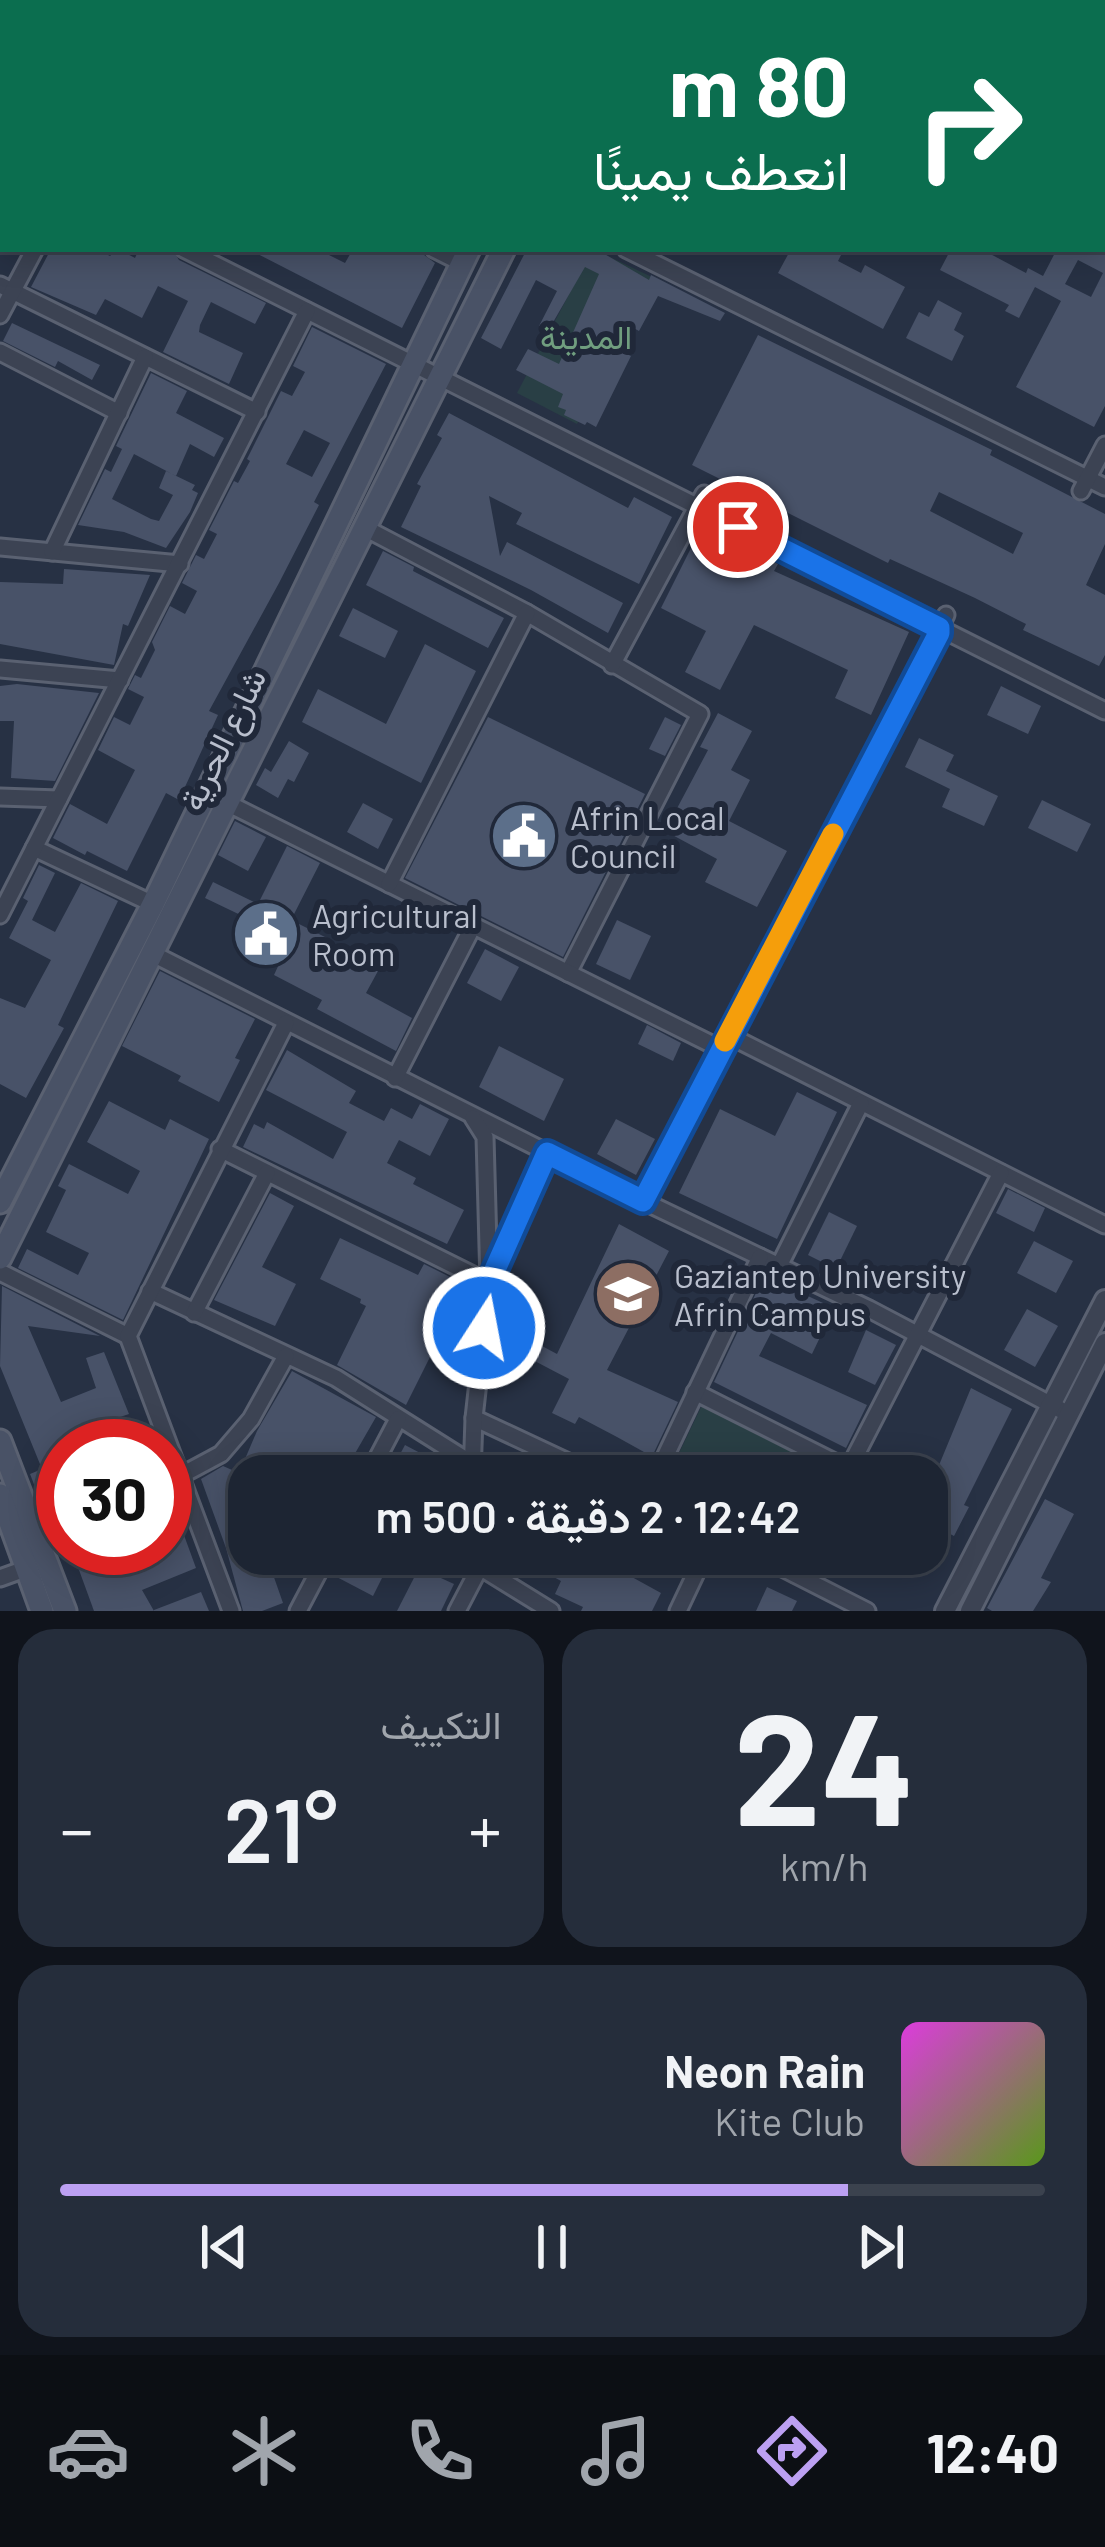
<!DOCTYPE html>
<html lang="ar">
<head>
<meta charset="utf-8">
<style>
  :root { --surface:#1d2533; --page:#252d3b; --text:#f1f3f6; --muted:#a0a5ac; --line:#3b424e; --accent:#bca0f2 }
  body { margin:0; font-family:Barlow,Vazirmatn,sans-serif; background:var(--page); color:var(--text); direction:rtl; height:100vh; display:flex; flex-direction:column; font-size:45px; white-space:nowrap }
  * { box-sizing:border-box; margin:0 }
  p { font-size:39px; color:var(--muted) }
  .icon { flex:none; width:66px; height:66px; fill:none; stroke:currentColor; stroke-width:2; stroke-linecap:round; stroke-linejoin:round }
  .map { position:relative; height:1611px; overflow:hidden; direction:ltr }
  .sheet { display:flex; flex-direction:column; gap:18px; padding:18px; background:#10141c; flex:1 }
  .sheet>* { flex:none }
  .banner { position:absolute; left:0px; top:0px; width:1107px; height:252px; box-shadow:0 6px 30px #0003,0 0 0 3px var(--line); direction:rtl; background:#0b6e4f; color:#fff; overflow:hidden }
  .speed { position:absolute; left:36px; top:1419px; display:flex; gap:24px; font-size:60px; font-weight:700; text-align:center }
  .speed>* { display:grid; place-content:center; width:156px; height:156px; border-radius:50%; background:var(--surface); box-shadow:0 6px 30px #0003,0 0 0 3px var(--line); line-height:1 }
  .speed .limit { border:18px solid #d22; background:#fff; color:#111 }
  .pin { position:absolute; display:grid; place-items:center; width:102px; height:102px; color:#fff; margin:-51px; border:6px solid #fff; border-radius:50%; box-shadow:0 3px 12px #0007 }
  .me { position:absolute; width:132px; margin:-66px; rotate:11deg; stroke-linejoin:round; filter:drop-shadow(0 0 9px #0008) }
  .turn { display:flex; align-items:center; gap:42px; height:252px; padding:0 60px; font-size:54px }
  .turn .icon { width:156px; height:156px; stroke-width:2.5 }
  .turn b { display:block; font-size:84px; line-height:102px }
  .big { font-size:90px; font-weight:600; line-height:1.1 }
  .sheet .widget { flex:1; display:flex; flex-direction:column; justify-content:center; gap:18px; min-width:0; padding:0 42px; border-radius:36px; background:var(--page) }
  .sheet .dial { align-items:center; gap:0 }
  .dial b { font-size:156px; line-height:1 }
  .song { display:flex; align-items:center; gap:36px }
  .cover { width:144px; height:144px; border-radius:18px; background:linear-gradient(135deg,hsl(300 70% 55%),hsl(90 70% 35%)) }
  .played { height:12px; border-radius:6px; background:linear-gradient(90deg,var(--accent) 80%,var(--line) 80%) }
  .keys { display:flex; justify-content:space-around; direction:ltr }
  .heat { display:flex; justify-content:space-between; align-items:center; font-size:66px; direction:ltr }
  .sheet .tiles { flex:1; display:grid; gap:18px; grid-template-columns:1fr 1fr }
  .widget:last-child { grid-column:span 2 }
  .trip { position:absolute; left:228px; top:1455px; width:720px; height:120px; border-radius:36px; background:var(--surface); box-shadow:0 6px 30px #0003,0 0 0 3px var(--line); font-weight:600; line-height:120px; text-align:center; direction:rtl }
  .tab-bar { display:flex; height:192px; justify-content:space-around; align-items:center; background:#0c0f14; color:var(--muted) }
  .tab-bar .icon { width:84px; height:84px }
  .tab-bar .active { color:var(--accent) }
  .tab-bar b { font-size:54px; color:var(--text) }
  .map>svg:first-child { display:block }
  .green { fill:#293f45 }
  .building { fill:#485268; fill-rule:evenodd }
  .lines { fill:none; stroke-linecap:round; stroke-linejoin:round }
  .minor-casing { stroke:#5a6171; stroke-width:21 }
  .tertiary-casing { stroke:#5a6171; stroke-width:24 }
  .secondary-casing { stroke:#5a6171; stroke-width:27 }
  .minor { stroke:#3c4353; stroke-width:15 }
  .tertiary { stroke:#3c4353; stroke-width:18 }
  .secondary { stroke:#495266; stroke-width:21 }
  .route-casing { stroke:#114b97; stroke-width:30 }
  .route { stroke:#1a73e8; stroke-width:21 }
  .slow { stroke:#f59e0b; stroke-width:21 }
  .labels { text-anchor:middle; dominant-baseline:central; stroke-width:12; stroke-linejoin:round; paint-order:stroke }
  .park-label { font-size:33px; fill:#709e7f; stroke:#202839 }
  .street-label { font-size:33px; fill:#b9bfcd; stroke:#202839 }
  .poi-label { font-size:33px; fill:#b9bfcd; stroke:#202839; text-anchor:start }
</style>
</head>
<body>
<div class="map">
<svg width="1105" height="1611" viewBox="0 0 1105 1611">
  <rect width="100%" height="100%" fill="#273144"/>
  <!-- green -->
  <g class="green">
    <polygon points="593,249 654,278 577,424 517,393"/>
    <polygon points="703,1403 834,1466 829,1476 668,1476"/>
  </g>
  <!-- building -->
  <g class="building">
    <polygon points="51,249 96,249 110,256 118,249 135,258 139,249 172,249 179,260 266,303 255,324 211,302 200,325 199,332 243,353 229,384 163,352 188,301 158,286 142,318 105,299 96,315 31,287"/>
    <polygon points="248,249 317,249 345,263 353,249 416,249 435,263 402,328"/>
    <polygon points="527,249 596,249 649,280 651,275 725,313 720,321 658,296 639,331 626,324 614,348 631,356 596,427 587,422 585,425 564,415 566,410 558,407 563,394 516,370 528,349 559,364 599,274 585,267 548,331 539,326 557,291 536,280 501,349 481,338"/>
    <polygon points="791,249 844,249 838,261 861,273 865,265 905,287 883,329 778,273"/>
    <path d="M951 249H981L1026 273 1028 268 1043 276 1057 249H1105V406L1094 427 1016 387 1061 301 1035 287 1019 318 1005 311 1009 305 940 270ZM1078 260 1103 273 1091 297 1065 284Z"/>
    <polygon points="938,300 962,313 954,330 964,336 952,361 906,338 919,312 929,317"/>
    <polygon points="12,323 100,365 92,380 58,361 55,367 3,341"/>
    <path d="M312 327 386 364 314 502 319 505 279 583 209 711 218 715 179 800 166 793 127 871 87 851 85 855 53 838 70 804 107 824 135 770 98 750 114 717 130 725 144 697 128 689 135 675 141 678 155 650 152 642 170 606 185 614 197 591 182 583 196 555 204 559 217 534 209 530 234 481 238 483 250 461 247 459 281 391 292 396 305 372 293 366ZM304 430 330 443 312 477 286 464Z"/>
    <path d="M758 335 992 450 990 455 1105 514V544L1086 585 1105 595V655L1099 666 1023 630 1026 624 975 598 890 559 888 563 692 465ZM939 492 1023 533 1013 554 930 511Z"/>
    <polygon points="151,373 187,391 176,413 224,438 214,457 190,444 176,476 134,454 112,499 151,519 159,521 173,495 159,488 166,471 195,485 192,490 198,493 190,512 166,548 124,532 78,525 105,469 111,472 122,449 116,446"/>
    <polygon points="449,413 628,508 634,497 672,517 639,584 516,524 522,513 489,496 500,556 507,542 623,603 608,633 531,590 401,527 421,486 417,484 442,438 437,435"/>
    <polygon points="700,530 746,554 748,550 778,564 774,571 909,632 871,715 835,698 848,670 754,625 720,690 685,672 706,631 661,608"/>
    <polygon points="383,551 414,567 413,571 504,618 488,648 366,585"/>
    <polygon points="64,569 150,575 128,626 123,624 114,665 0,644 0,582 63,584"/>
    <polygon points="353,608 398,631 385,658 339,636"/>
    <polygon points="425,644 476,671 421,783 302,722 318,689 386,724"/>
    <polygon points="17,684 99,693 55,781 11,778 14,721 0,721 0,686"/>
    <polygon points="1001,686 1041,706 1028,734 987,715"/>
    <polygon points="718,713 752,731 731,770 750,780 729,821 787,851 757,907 705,882 717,859 665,831 708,750 700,747"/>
    <polygon points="488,717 645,794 563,957 405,878"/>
    <polygon points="665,717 681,725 665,756 649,749"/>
    <polygon points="919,738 954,755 946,771 998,796 984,826 942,807 950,789 905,767"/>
    <polygon points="289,741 309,753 294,782 288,779 278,798 256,785 265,768 271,772"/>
    <polygon points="1042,800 1091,824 1077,852 1028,828"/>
    <polygon points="363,803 393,819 378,849 347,832"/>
    <polygon points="235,821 266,837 248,871 218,855"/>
    <polygon points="287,846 320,863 291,920 333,941 331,946 378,971 366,993 412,1018 396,1051 317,1009 322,1000 274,975 280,962 242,944 253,921 205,898 213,882 258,904"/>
    <polygon points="39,865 55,873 32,920 55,932 81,883 118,901 58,1025 64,1028 26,1098 0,1084 0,998 25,1008 51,960 9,938 28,901 23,898"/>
    <polygon points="617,920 651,936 630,980 596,964"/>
    <polygon points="485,949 519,967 501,1001 467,983"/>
    <polygon points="160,971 255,1019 235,1058 240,1060 219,1102 178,1081 181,1076 122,1046"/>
    <polygon points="647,1025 681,1043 673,1061 638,1044"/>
    <polygon points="499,1046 564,1079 544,1121 479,1087"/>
    <polygon points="287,1050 356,1091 349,1103 384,1121 391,1108 412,1119 420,1104 449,1119 430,1156 399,1140 387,1163 416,1178 413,1184 464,1210 447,1244 243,1147 254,1124 264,1129 267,1122 333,1159 347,1132 266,1090"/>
    <polygon points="797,1092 837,1112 777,1239 679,1193 720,1109 775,1136"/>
    <polygon points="109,1101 165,1130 170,1119 209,1139 123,1320 18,1268 27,1249 78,1275 89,1253 46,1232 66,1190 58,1186 69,1164 128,1194 140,1171 87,1142"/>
    <polygon points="616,1119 655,1139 636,1175 597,1154"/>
    <polygon points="1008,1189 1045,1208 1034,1232 996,1213"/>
    <polygon points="270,1193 294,1206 262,1267 296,1284 275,1326 214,1300"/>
    <polygon points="829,1212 857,1226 836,1269 808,1255"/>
    <polygon points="619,1224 669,1251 607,1370 678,1402 649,1463 641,1459 644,1452 617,1437 579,1417 575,1424 552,1413 569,1379 504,1345 512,1330 557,1354"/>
    <polygon points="340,1238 418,1275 424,1264 466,1285 406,1405 337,1365 366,1306 360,1303 361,1299 320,1279"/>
    <polygon points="1034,1241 1073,1261 1056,1293 1017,1273"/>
    <polygon points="764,1276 834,1308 812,1354 771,1333 759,1356 867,1405 846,1448 714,1382"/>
    <polygon points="2,1286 100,1336 28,1326 61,1402 96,1388 86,1358 104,1352 129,1414 63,1436 63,1525 47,1488 37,1492 30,1474 42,1469 0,1366"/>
    <polygon points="1027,1309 1058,1326 1035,1367 1004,1350"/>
    <polygon points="866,1330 896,1345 875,1385 848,1372"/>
    <polygon points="292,1371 376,1417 342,1476 294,1476 282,1469 279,1476 267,1476 249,1468 249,1554 302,1554 292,1574 269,1563 283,1603 262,1611 243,1611 226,1548 201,1479 223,1466 239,1473 257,1431"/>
    <polygon points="971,1388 1012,1409 964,1505 969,1507 954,1536 927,1522 927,1494"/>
    <polygon points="405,1445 460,1474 460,1476 405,1476 392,1469"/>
    <polygon points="166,1486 196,1568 142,1590 154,1611 94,1611 71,1548 165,1548"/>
    <polygon points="1045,1499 1074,1514 1041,1578 1051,1582 1033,1611 992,1611 987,1608"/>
    <polygon points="341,1554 394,1554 373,1596 331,1574"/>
    <polygon points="512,1554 603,1554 601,1560 661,1593 652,1611 581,1611 583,1607 555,1594 561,1581"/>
    <polygon points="419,1568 454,1584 441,1611 397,1611"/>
    <polygon points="767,1587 797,1601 792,1611 756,1611"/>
    <polygon points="201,1592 209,1611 154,1611 154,1610"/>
  </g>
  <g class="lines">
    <defs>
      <g id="minor">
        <polyline points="465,0 471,3"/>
        <polyline points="701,0 707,3"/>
        <polyline points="350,3 351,0"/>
        <polyline points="503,3 504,0"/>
        <polyline points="906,3 908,0"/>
        <polyline points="1064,3 1065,0"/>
        <polyline points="0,17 3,32"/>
        <polyline points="1104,206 1105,206"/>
        <polyline points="184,249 1105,711"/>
        <polyline points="434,249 462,263"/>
        <polyline points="626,249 1105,487"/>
        <polyline points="0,285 257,412"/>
        <polyline points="0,315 35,249"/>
        <polyline points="0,352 119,413"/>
        <polyline points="1081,491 1105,445"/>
        <polyline points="363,527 527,613 700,714 568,973"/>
        <polyline points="0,547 180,564"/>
        <polyline points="52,552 145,357"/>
        <polyline points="612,665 704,494"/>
        <polyline points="0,669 120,680"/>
        <polyline points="0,797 59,799"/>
        <polyline points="227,803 721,1049"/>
        <polyline points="34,848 153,904"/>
        <polyline points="389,884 527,613"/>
        <polyline points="0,915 307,311"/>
        <polyline points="153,954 643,1201 869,1309 1061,1410"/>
        <polyline points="728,1035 1105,1225"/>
        <polyline points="395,1078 473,926"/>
        <polyline points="220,1149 489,1283 547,1153"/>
        <polyline points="643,1201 946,615"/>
        <polyline points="779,1266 861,1103"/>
        <polyline points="0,1272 128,1336"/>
        <polyline points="150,1291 336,1378 471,1463"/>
        <polyline points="194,1313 267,1173"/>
        <polyline points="695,1392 848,1469"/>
        <polyline points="474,1418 598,1476"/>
        <polyline points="180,1476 221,1454 251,1419 286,1356"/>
        <polyline points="368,1476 398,1419"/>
        <polyline points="472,1476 474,1418 489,1283 485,1137 473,1118"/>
        <polyline points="656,1476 760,1257"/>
        <polyline points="845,1476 1001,1173"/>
        <polyline points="755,1554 867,1611"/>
        <polyline points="480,1567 551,1611"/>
        <polyline points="795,1574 805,1554"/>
        <polyline points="0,1578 25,1569"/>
        <polyline points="231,1611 128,1336 286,1023"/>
        <polyline points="298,1611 328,1554"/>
        <polyline points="457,1611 480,1567 478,1554"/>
        <polyline points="678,1611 705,1554"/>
      </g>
      <g id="tertiary">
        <polyline points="945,1611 1105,1300"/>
        <polyline points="970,1611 1105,1343"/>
      </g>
      <g id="secondary">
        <polyline points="594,3 596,0"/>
        <polyline points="631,3 632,0"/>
        <polyline points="0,1202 153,904 469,249"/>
        <polyline points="0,1258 504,249"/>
        <polyline points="0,1441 65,1611"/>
        <polyline points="0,1495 42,1611"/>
      </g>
    </defs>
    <!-- minor casing -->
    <use href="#minor" class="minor-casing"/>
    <!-- tertiary casing -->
    <use href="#tertiary" class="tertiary-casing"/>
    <!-- secondary casing -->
    <use href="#secondary" class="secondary-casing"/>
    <!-- minor -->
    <use href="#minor" class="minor"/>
    <!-- tertiary -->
    <use href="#tertiary" class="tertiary"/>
    <!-- secondary -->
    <use href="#secondary" class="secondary"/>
  </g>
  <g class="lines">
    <defs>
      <polyline id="route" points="484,1328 489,1283 547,1153 643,1201 939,633 939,628 738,527"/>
    </defs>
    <!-- route casing -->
    <use href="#route" class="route-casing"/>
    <!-- route -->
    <use href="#route" class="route"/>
    <!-- slow -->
    <polyline class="slow" points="725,1041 833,834"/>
  </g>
  <!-- icons -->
  <defs>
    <symbol id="civic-disc" viewBox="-11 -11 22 22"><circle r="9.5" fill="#5c6f8a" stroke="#202839"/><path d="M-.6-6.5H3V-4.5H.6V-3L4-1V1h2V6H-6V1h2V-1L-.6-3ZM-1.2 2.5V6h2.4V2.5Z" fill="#fff"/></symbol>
    <symbol id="university-disc" viewBox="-11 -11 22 22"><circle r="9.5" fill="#8d6e63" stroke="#202839"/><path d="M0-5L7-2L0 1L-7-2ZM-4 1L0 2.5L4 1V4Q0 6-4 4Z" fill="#fff"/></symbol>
  </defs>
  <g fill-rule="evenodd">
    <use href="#civic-disc" x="486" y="798" width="76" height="76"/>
    <use href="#civic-disc" x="228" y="896" width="76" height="76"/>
    <use href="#university-disc" x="590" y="1256" width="76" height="76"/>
  </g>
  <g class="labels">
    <!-- park labels -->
    <g class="park-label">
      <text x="586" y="336">المدينة</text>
    </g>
    <!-- street labels -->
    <g class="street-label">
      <text transform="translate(222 739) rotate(-64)">شارع الحرية</text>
    </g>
    <!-- poi labels -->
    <g class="poi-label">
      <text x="570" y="817">Afrin Local<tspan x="570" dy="38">Council</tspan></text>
      <text x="312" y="915">Agricultural<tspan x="312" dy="38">Room</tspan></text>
      <text x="674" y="1275">Gaziantep University<tspan x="674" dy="38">Afrin Campus</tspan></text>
    </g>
  </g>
</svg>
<div class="speed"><div class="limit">30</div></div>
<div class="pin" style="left:738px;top:527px;background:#d93025"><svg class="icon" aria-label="arrive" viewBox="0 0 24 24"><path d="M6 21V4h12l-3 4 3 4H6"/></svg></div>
<svg class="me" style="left:484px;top:1328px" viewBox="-20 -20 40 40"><circle r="17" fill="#1a73e8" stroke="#fff" stroke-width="3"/><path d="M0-11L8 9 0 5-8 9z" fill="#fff"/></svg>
<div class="trip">12:42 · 2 دقيقة · 500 m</div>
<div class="banner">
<div class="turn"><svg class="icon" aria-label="right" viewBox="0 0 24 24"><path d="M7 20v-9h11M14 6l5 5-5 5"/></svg><div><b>80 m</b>انعطف يمينًا</div></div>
</div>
</div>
<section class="sheet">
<div class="tiles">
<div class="widget dial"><b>24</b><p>km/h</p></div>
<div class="widget"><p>التكييف</p>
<div class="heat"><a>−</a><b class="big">21°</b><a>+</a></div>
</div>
<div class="widget">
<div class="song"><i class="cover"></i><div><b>Neon Rain</b><p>Kite Club</p></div></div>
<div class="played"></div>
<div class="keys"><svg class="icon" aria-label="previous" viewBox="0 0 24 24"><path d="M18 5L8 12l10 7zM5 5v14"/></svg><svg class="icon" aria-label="pause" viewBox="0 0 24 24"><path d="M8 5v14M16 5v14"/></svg><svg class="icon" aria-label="next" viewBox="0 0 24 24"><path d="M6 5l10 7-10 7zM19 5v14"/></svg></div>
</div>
</div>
</section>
<nav class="tab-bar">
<b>12:40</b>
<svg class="icon active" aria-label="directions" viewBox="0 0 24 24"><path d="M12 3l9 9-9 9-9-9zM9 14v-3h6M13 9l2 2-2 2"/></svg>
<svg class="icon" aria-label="music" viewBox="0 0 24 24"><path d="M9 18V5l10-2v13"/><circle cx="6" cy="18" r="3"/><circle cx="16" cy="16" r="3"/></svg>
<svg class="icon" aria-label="phone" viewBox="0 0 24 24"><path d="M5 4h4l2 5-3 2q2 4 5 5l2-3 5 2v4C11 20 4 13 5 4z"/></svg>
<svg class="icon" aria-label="climate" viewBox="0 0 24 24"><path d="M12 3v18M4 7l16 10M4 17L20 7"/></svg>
<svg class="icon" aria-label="car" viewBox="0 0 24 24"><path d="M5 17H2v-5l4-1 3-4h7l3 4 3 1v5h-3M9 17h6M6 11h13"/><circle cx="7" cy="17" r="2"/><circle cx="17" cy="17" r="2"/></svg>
</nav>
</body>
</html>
